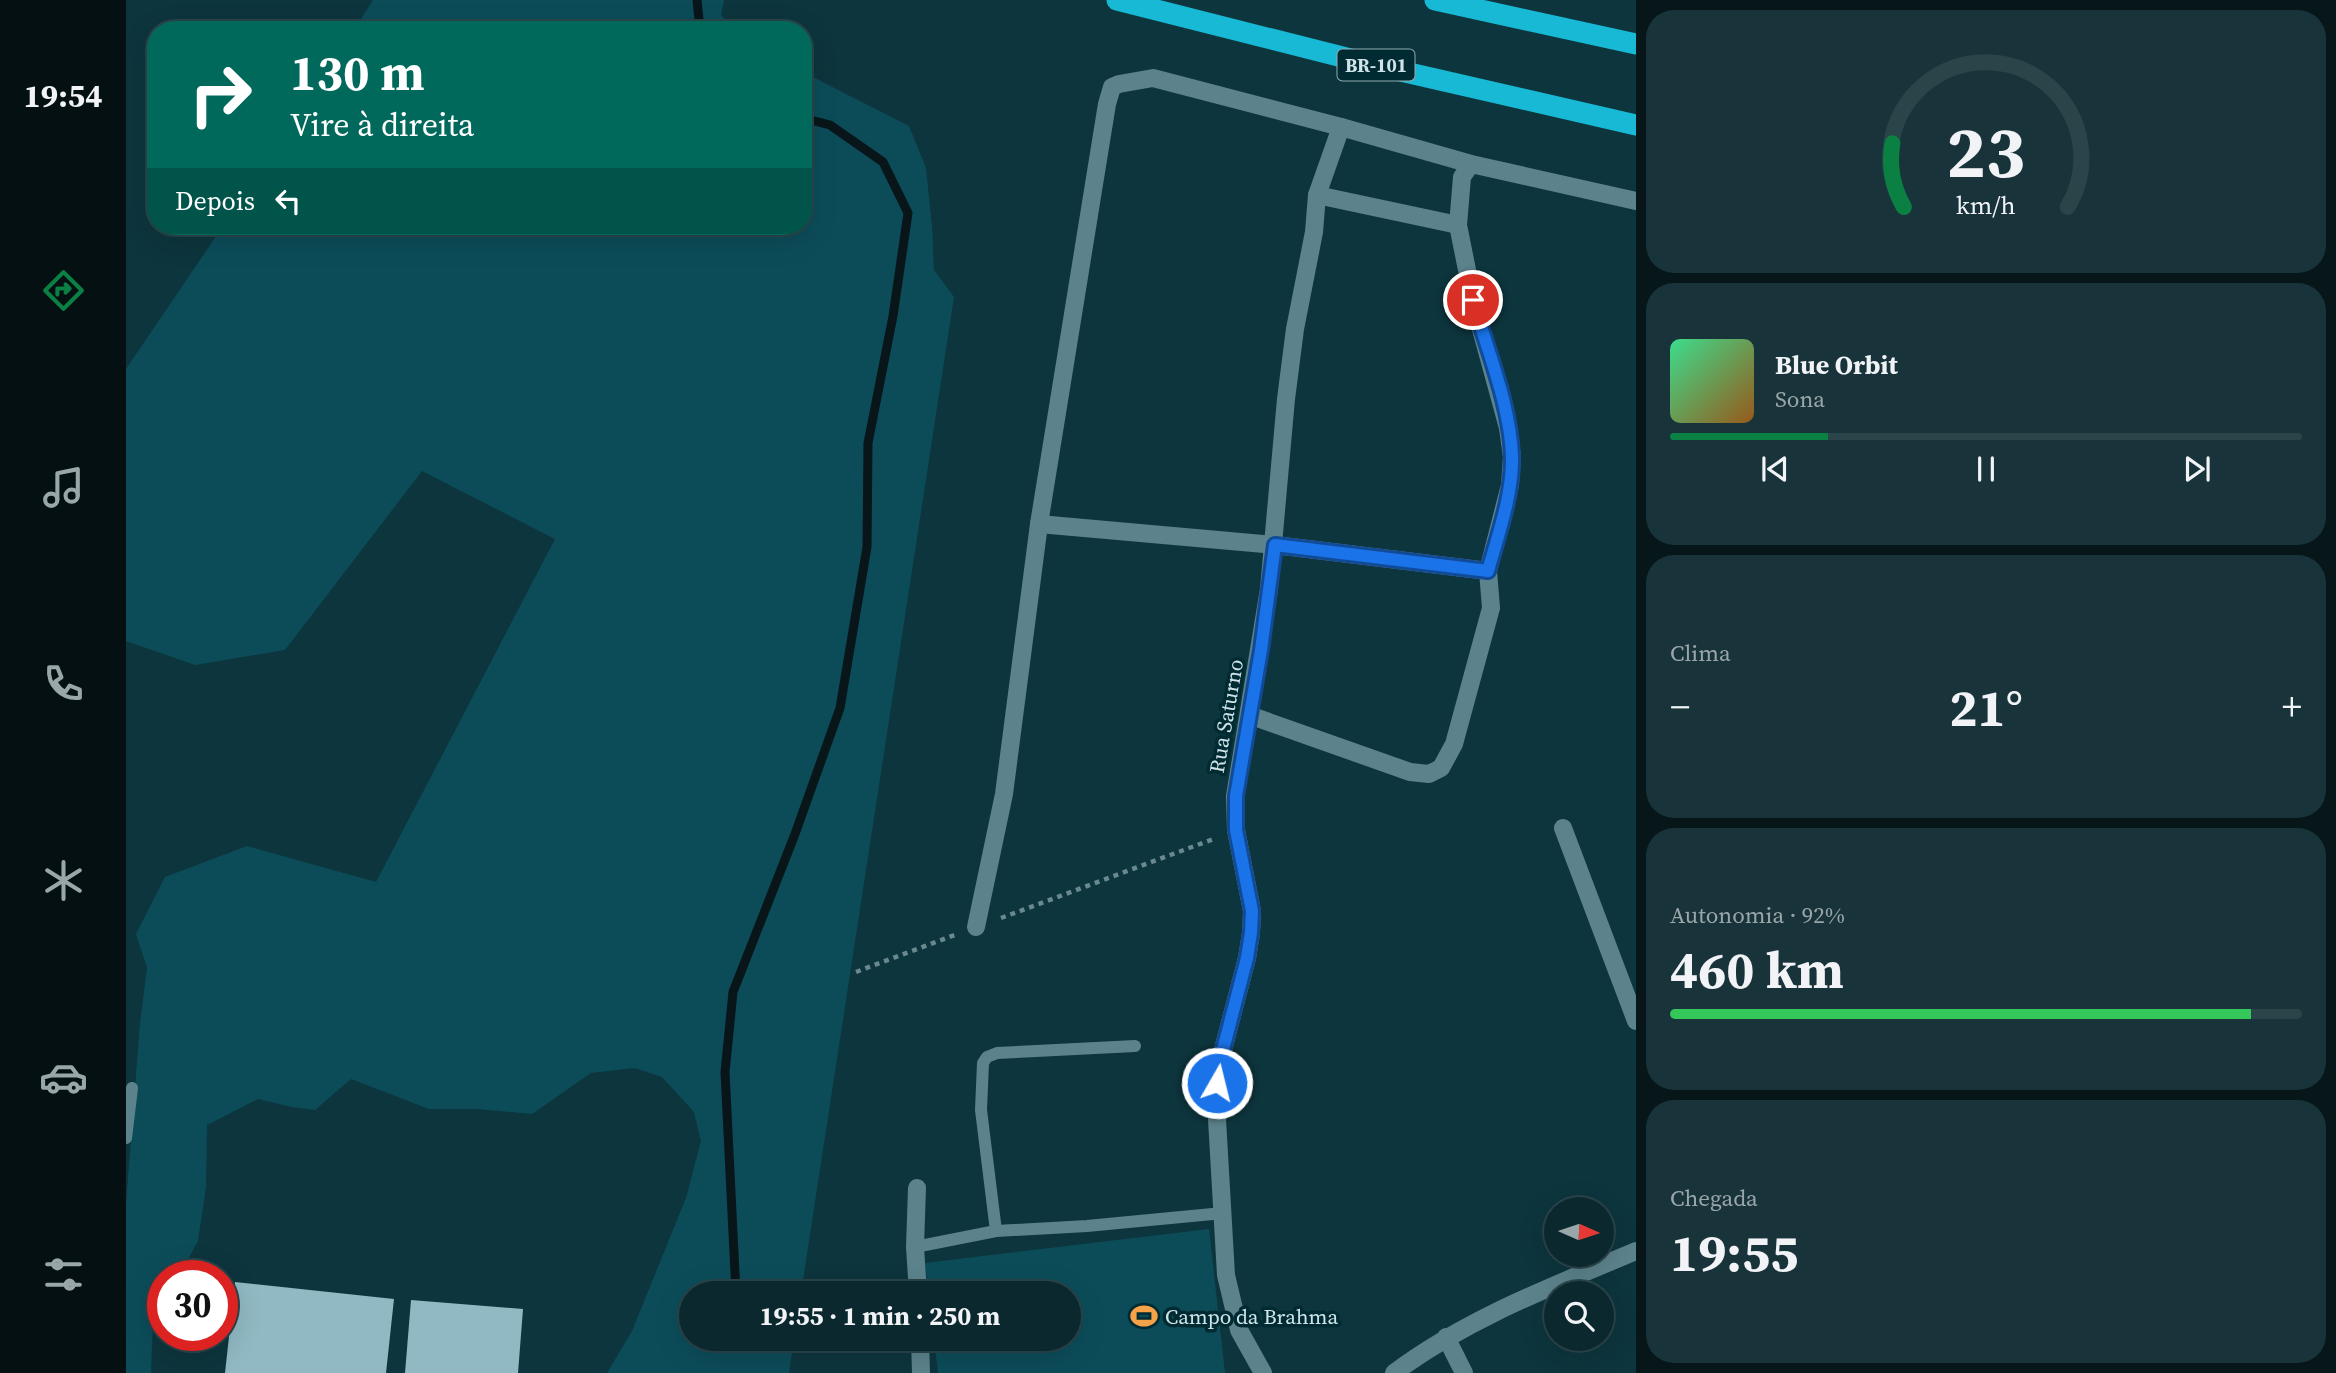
<!DOCTYPE html>
<html lang="pt">
<head>
<meta charset="utf-8">
<style>
  :root { --surface:#0a282e; --page:#18343a; --text:#f1f3f6; --muted:#99a6aa; --line:#2a444a; --accent:#0b8043 }
  body { margin:0; font-family:"Source Serif 4",serif; background:var(--page); color:var(--text); height:100vh; display:flex; flex-direction:column; font-size:26px; white-space:nowrap }
  * { box-sizing:border-box; margin:0 }
  p { font-size:23px; color:var(--muted) }
  .icon { flex:none; width:38px; height:38px; fill:none; stroke:currentColor; stroke-width:2; stroke-linecap:round; stroke-linejoin:round }
  .map { position:relative; flex:1; overflow:hidden }
  .panel { display:flex; flex-direction:column; gap:10px; padding:10px; background:#061619; width:700px }
  .panel>* { flex:none }
  .hud { position:absolute; left:21px; top:21px; width:665px; height:214px; border-radius:28px; box-shadow:0 7px 28px #0002,0 0 0 2px var(--line); background:#00695c; color:#fff; overflow:hidden }
  .needle { width:46px; rotate:93deg }
  .tools { position:absolute; left:1418px; top:1197px; display:grid; gap:14px }
  .tools a { display:grid; place-items:center; width:70px; height:70px; border-radius:50%; background:var(--surface); box-shadow:0 7px 28px #0002,0 0 0 2px var(--line); font-size:35px }
  .speed { position:absolute; left:21px; top:1260px; display:flex; gap:14px; font-size:35px; font-weight:700; text-align:center }
  .speed>* { display:grid; place-content:center; width:91px; height:91px; border-radius:50%; background:var(--surface); box-shadow:0 7px 28px #0002,0 0 0 2px var(--line); line-height:1 }
  .speed .limit { border:10px solid #d22; background:#fff; color:#111 }
  .pin { position:absolute; display:grid; place-items:center; width:60px; height:60px; color:#fff; margin:-30px; border:4px solid #fff; border-radius:50%; box-shadow:0 2px 7px #0007 }
  .me { position:absolute; width:77px; margin:-38px; rotate:8deg; stroke-linejoin:round; filter:drop-shadow(0 0 5px #0008) }
  .turn { display:flex; align-items:center; gap:24px; height:147px; padding:0 28px; font-size:32px }
  .turn .icon { width:91px; height:91px; stroke-width:2.5 }
  .turn b { display:block; font-size:49px; line-height:60px }
  .then { display:flex; align-items:center; height:66px; padding:0 28px; background:#0003; gap:14px; font-size:26px }
  .big { font-size:52px; font-weight:700; line-height:1.1 }
  .panel .widget { flex:1; display:flex; flex-direction:column; justify-content:center; gap:10px; min-width:0; padding:0 24px; border-radius:28px; background:var(--page) }
  .panel .dial { align-items:center; gap:0 }
  .dial svg { height:182px; overflow:visible; fill:none; stroke:var(--line); stroke-width:7; stroke-linecap:round; text-anchor:middle }
  .dial text { fill:var(--text); stroke:none }
  .song { display:flex; align-items:center; gap:21px }
  .cover { width:84px; height:84px; border-radius:10px; background:linear-gradient(135deg,hsl(150 70% 55%),hsl(30 70% 35%)) }
  .played { height:7px; border-radius:4px; background:linear-gradient(90deg,var(--accent) 25%,var(--line) 25%) }
  .keys { display:flex; justify-content:space-around; direction:ltr }
  .heat { display:flex; justify-content:space-between; align-items:center; font-size:38px; direction:ltr }
  .charge { height:10px; border-radius:5px; background:linear-gradient(90deg,#34c759 92%,var(--line) 0) }
  .trip { position:absolute; left:553px; top:1281px; width:402px; height:70px; border-radius:35px; background:var(--surface); box-shadow:0 7px 28px #0002,0 0 0 2px var(--line); font-weight:700; line-height:70px; text-align:center }
  main { display:flex; flex:1; min-height:0 }
  .tab-bar { display:flex; flex-direction:column; width:126px; justify-content:space-around; align-items:center; background:#041012; color:var(--muted) }
  .tab-bar .icon { width:49px; height:49px }
  .tab-bar .current { color:var(--accent) }
  .tab-bar b { font-size:32px; color:var(--text) }
  .map>svg:first-child { display:block }
  .green { fill:#0c4c59 }
  .lines { fill:none; stroke-linecap:round; stroke-linejoin:round }
  .stream { stroke:#08161a; stroke-width:9 }
  .building { fill:#90b9c3 }
  .path { stroke:#6a898f; stroke-width:4.5; stroke-dasharray:5 5; stroke-linecap:butt }
  .service { stroke:#5c838c; stroke-width:12 }
  .minor { stroke:#5c838c; stroke-width:18 }
  .motorway { stroke:#18b9d5; stroke-width:21 }
  .route-casing { stroke:#114b97; stroke-width:18 }
  .route { stroke:#1a73e8; stroke-width:12 }
  .labels { text-anchor:middle; dominant-baseline:central; stroke-width:7; stroke-linejoin:round; paint-order:stroke }
  .shield { fill:#012b33; stroke:#91acb2; stroke-width:2 }
  .shield-label { font-size:19px; font-weight:bold; fill:#cfe3e8 }
  .street-label { font-size:21px; fill:#cfe3e8; stroke:#012b33 }
  .poi-label { font-size:21px; fill:#cfe3e8; stroke:#012b33; text-anchor:start }
</style>
</head>
<body>
<main>
<nav class="tab-bar">
<b>19:54</b>
<svg class="icon current" aria-label="directions" viewBox="0 0 24 24"><path d="M12 3l9 9-9 9-9-9zM9 14v-3h6M13 9l2 2-2 2"/></svg>
<svg class="icon" aria-label="music" viewBox="0 0 24 24"><path d="M9 18V5l10-2v13"/><circle cx="6" cy="18" r="3"/><circle cx="16" cy="16" r="3"/></svg>
<svg class="icon" aria-label="phone" viewBox="0 0 24 24"><path d="M5 4h4l2 5-3 2q2 4 5 5l2-3 5 2v4C11 20 4 13 5 4z"/></svg>
<svg class="icon" aria-label="climate" viewBox="0 0 24 24"><path d="M12 3v18M4 7l16 10M4 17L20 7"/></svg>
<svg class="icon" aria-label="car" viewBox="0 0 24 24"><path d="M5 17H2v-5l4-1 3-4h7l3 4 3 1v5h-3M9 17h6M6 11h13"/><circle cx="7" cy="17" r="2"/><circle cx="17" cy="17" r="2"/></svg>
<svg class="icon" aria-label="filters" viewBox="0 0 24 24"><path d="M4 7h16M4 17h16"/><circle cx="9" cy="7" r="2"/><circle cx="15" cy="17" r="2"/></svg>
</nav>
<div class="map">
<svg width="1510" height="1373" viewBox="0 0 1510 1373">
  <rect width="100%" height="100%" fill="#0d353d"/>
  <!-- green -->
  <g class="green">
    <polygon points="247,0 598,0 595,15 610,30 228,30"/>
    <polygon points="677,72 783,126 800,168 806,227 808,270 828,297 675,1293 565,1293 565,1339 668,1339 663,1373 481,1373 506,1331 560,1198 575,1141 568,1112 536,1077 509,1068 465,1073 406,1114 351,1109 303,1109 225,1079 189,1110 166,1107 132,1099 81,1125 80,1187 72,1241 53,1276 37,1276 37,1292 28,1294 25,1373 0,1373 0,1205 14,1023 21,968 10,934 39,877 121,846 250,882 429,539 296,471 159,650 69,665 0,641 0,369 97,226 677,226"/>
    <polygon points="1083,1229 1099,1373 812,1373 808,1339 943,1339 943,1293 802,1293 799,1263"/>
  </g>
  <g class="lines">
    <!-- stream -->
    <g class="stream">
      <polyline points="571,0 574,30"/>
      <polyline points="610,1293 599,1072 607,992 669,834 714,708 741,547 742,443 767,316 782,213 757,162 704,125 677,118"/>
      <polyline points="612,1339 613,1345"/>
    </g>
  </g>
  <!-- building -->
  <g class="building">
    <polygon points="109,1282 268,1299 260,1373 99,1373"/>
    <polygon points="285,1300 397,1309 392,1373 279,1373"/>
  </g>
  <g class="lines">
    <!-- path -->
    <g class="path">
      <polyline points="875,918 1090,838"/>
      <polyline points="730,972 831,934"/>
    </g>
    <!-- service -->
    <g class="service">
      <polyline points="0,1138 6,1088"/>
      <polyline points="870,1231 855,1110 857,1063 861,1057 871,1053 1009,1046"/>
      <polyline points="789,1247 870,1231 961,1226 1097,1213"/>
    </g>
    <!-- minor -->
    <g class="minor">
      <polyline points="1191,195 1332,225"/>
      <polyline points="913,524 1149,545 1362,571"/>
      <polyline points="1123,715 1284,772 1303,774 1315,768 1328,744 1365,608 1362,571 1384,485 1386,457 1382,428 1347,300 1332,225 1336,177 1345,164"/>
      <polyline points="1437,828 1510,1021"/>
      <polyline points="850,927 878,794 913,524 981,104 986,87 993,84 1027,78 1215,127"/>
      <polyline points="791,1188 789,1247 792,1293"/>
      <polyline points="1320,1337 1338,1373"/>
      <polyline points="794,1339 795,1373"/>
      <polyline points="1137,1373 1113,1330 1100,1275 1090,1102 1093,1065 1121,958 1125,933 1126,911 1110,830 1109,796 1143,589 1160,399 1169,329 1188,232 1191,195 1215,127 1345,164 1510,201"/>
      <path d="M1268 1373C1340 1319 1427 1286 1510 1251"/>
    </g>
    <!-- motorway -->
    <g class="motorway">
      <polyline points="991,0 1244,64 1510,125"/>
      <polyline points="1309,0 1510,44"/>
    </g>
  </g>
  <g class="lines">
    <defs>
      <path id="route" d="M1091 1083 1093 1065 1121 958 1125 933 1126 911 1110 830V796L1135 650 1149 545 1362 571C1372 535 1387 494 1386 456 1384 404 1361 350 1347 300"/>
    </defs>
    <!-- route casing -->
    <use href="#route" class="route-casing"/>
    <!-- route -->
    <use href="#route" class="route"/>
  </g>
  <!-- icons -->
  <defs>
    <symbol id="stadium-bare" viewBox="-9 -9 18 18"><path d="M0-5a6.5 5 0 1 0 0 10a6.5 5 0 1 0 0-10ZM-3.5-1.8h7v3.6h-7Z" fill="#f6a248" stroke="#012b33" stroke-width="2.5" paint-order="stroke"/></symbol>
  </defs>
  <g fill-rule="evenodd">
    <use href="#stadium-bare" x="999" y="1297" width="38" height="38"/>
  </g>
  <g class="labels">
    <!-- shield labels -->
    <rect class="shield" x="1211.5" y="49.5" width="77" height="31" rx="5"/>
    <g class="shield-label">
      <text x="1250" y="65">BR-101</text>
    </g>
    <!-- street labels -->
    <g class="street-label">
      <text transform="translate(1100 716) rotate(-80)">Rua Saturno</text>
    </g>
    <!-- poi labels -->
    <g class="poi-label">
      <text x="1039" y="1316">Campo da Brahma</text>
    </g>
  </g>
</svg>
<div class="tools">
<a><svg class="needle" viewBox="-14 -14 28 28"><path d="M0-13l5 13h-10z" fill="#e53935"/><path d="M0 13l5-13h-10z" fill="#99a6aa"/></svg></a>
<a><svg class="icon" aria-label="search" viewBox="0 0 24 24"><circle cx="10" cy="10" r="6"/><path d="M15 15l6 6"/></svg></a>
</div>
<div class="speed"><div class="limit">30</div></div>
<div class="pin" style="left:1347px;top:300px;background:#d93025"><svg class="icon" aria-label="arrive" viewBox="0 0 24 24"><path d="M6 21V4h12l-3 4 3 4H6"/></svg></div>
<svg class="me" style="left:1091px;top:1083px" viewBox="-20 -20 40 40"><circle r="17" fill="#1a73e8" stroke="#fff" stroke-width="3"/><path d="M0-11L8 9 0 5-8 9z" fill="#fff"/></svg>
<div class="trip">19:55 · 1 min · 250 m</div>
<div class="hud">
<div class="turn"><svg class="icon" aria-label="right" viewBox="0 0 24 24"><path d="M7 20v-9h11M14 6l5 5-5 5"/></svg><div><b>130 m</b>Vire à direita</div></div>
<div class="then">Depois<svg class="icon" aria-label="left" viewBox="0 0 24 24"><path d="M17 20v-9H6M10 6l-5 5 5 5"/></svg></div>
</div>
</div>
<section class="panel">
<div class="widget dial"><svg viewBox="0 0 100 80">
<path d="M14 69A42 42 0 1 1 86 69"/>
<path d="M14 69A42 42 0 0 1 9 41" stroke="#0b8043"/>
<text x="50" y="56" font-size="32" font-weight="700">23</text>
<text x="50" y="72" font-size="11">km/h</text>
</svg></div>
<div class="widget">
<div class="song"><i class="cover"></i><div><b>Blue Orbit</b><p>Sona</p></div></div>
<div class="played"></div>
<div class="keys"><svg class="icon" aria-label="previous" viewBox="0 0 24 24"><path d="M18 5L8 12l10 7zM5 5v14"/></svg><svg class="icon" aria-label="pause" viewBox="0 0 24 24"><path d="M8 5v14M16 5v14"/></svg><svg class="icon" aria-label="next" viewBox="0 0 24 24"><path d="M6 5l10 7-10 7zM19 5v14"/></svg></div>
</div>
<div class="widget"><p>Clima</p>
<div class="heat"><a>−</a><b class="big">21°</b><a>+</a></div>
</div>
<div class="widget"><p>Autonomia · 92%</p><b class="big">460 km</b><div class="charge"></div></div>
<div class="widget"><p>Chegada</p><b class="big">19:55</b></div>
</section>
</main>
</body>
</html>
